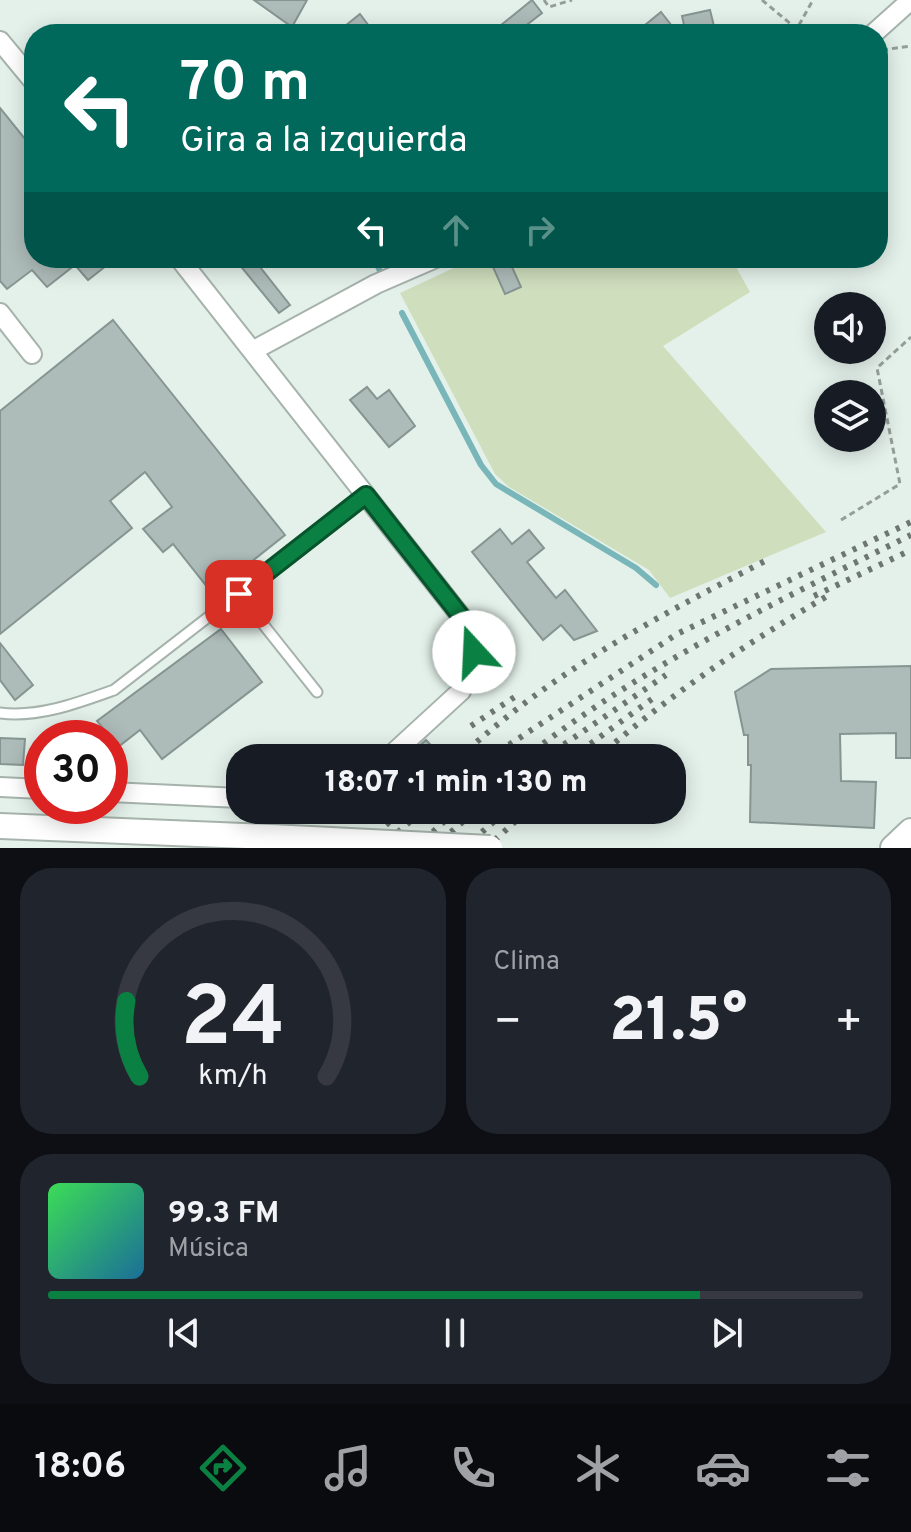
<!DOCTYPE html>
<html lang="es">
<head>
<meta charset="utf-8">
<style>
  :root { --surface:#171b24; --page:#20242c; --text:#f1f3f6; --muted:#9ea1a6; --line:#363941; --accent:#0b8043 }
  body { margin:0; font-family:Overpass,sans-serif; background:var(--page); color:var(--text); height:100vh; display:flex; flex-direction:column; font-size:30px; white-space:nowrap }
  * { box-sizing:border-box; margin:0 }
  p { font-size:26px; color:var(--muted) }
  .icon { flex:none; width:44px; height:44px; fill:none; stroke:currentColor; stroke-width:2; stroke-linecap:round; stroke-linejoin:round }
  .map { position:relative; height:848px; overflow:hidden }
  .drawer { display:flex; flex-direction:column; gap:20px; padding:20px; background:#0d0f14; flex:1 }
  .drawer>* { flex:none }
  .top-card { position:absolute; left:24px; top:24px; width:864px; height:244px; border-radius:32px; box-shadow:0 4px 20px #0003; background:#00695c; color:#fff; overflow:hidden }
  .controls { position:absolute; left:814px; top:292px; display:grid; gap:16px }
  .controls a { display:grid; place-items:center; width:72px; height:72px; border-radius:50%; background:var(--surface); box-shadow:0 4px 20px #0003; font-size:40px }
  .speed { position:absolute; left:24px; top:720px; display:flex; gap:16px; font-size:40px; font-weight:700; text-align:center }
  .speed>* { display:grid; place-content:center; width:104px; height:104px; border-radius:50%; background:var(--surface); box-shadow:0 4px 20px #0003; line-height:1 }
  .speed .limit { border:12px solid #d22; background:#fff; color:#111 }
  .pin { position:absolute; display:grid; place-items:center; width:68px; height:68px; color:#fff; margin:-34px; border-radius:16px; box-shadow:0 4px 12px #0006 }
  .me { position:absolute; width:88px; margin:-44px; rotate:340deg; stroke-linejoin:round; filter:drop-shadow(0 0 6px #0008) }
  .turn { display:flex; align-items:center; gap:28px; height:168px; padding:0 24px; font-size:36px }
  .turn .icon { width:104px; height:104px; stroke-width:2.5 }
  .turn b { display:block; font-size:56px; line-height:68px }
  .lanes { display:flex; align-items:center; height:76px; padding:0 24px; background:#0003; justify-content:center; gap:40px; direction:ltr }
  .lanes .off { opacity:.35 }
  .big { font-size:60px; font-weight:800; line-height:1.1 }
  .drawer .widget { flex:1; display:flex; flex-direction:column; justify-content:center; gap:12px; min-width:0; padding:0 28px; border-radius:32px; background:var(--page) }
  .drawer .dial { align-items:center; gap:0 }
  .dial svg { height:208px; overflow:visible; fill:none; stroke:var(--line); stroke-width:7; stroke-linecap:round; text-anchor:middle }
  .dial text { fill:var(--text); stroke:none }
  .song { display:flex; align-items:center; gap:24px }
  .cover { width:96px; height:96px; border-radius:12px; background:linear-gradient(135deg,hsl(130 70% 55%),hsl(200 70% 35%)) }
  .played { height:8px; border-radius:4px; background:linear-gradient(90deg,var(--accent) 80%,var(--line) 80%) }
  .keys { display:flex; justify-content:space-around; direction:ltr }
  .heat { display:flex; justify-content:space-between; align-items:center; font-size:44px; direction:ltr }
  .drawer .tiles { flex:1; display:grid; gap:20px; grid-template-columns:1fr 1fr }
  .widget:last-child { grid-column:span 2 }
  .trip { position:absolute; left:226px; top:744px; width:460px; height:80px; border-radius:32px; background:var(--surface); box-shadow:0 4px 20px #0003; font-weight:800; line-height:80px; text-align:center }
  .tab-bar { display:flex; height:128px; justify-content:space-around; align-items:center; background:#090b0e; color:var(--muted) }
  .tab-bar .icon { width:56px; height:56px }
  .tab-bar .current { color:var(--accent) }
  .tab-bar b { font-size:36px; color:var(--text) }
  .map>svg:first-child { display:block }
  .green { fill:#cfdebd }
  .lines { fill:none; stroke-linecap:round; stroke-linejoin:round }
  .stream { stroke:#79b6b9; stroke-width:6 }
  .building { fill:#aebcb9; stroke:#869592; stroke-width:2 }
  .service-casing { stroke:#a6b3ac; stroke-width:13 }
  .minor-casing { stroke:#a6b3ac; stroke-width:22 }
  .tertiary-casing { stroke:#a6b3ac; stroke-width:28 }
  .path { stroke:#949d98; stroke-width:3; stroke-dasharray:6 4; stroke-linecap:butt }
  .service { stroke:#fff; stroke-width:9 }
  .minor { stroke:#fff; stroke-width:18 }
  .tertiary { stroke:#fff; stroke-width:24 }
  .rail { stroke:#6e7672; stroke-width:6; stroke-dasharray:4 8; stroke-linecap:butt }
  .tertiary-bridge-casing { stroke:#a6b3ac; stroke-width:28; stroke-linecap:butt }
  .tertiary-bridge { stroke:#fff; stroke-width:24 }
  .route-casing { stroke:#07532c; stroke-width:20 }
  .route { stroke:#0b8043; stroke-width:14 }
</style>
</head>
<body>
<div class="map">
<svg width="911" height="848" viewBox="0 0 911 848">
  <rect width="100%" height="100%" fill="#e4f1ea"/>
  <!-- green -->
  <polygon class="green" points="475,258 731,258 750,292 663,346 826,532 670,598 649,570 509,487 495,474 400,293"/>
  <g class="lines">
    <!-- stream -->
    <g class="stream">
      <polyline points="374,258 380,271"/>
      <polyline points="402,313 481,465 496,484 636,568 656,585"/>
    </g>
  </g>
  <!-- building -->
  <g class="building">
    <polygon points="254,0 307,0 292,27"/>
    <polygon points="532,0 542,13 515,34 490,34"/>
    <polygon points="710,10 716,34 686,34 682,16"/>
    <polygon points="661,12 672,26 662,34 634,34"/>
    <polygon points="360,14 375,34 335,34"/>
    <polygon points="0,108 34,150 34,258 116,258 88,280 75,265 47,287 32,270 7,289 0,281"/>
    <polygon points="234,258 253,258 290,305 279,313"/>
    <polygon points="489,258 508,258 521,287 505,294"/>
    <polygon points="113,320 285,535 212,593 173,544 163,552 143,529 172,507 145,472 110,501 132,528 0,634 0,411"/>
    <polygon points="367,387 377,399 389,390 415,426 389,447 350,400"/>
    <polygon points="500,529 512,544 529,530 544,548 527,562 556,598 565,590 597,631 574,640 561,625 543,640 472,552"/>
    <polygon points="221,629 262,682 162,759 140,730 118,747 97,721"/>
    <polygon points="0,643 33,685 15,700 0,680"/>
    <polygon points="911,666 911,758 896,758 896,733 840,734 841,781 876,782 874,828 750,822 751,765 748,765 748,735 744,735 735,692 771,669"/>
    <polygon points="0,738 25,739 23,765 0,764"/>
    <polygon points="426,740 443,758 406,758"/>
  </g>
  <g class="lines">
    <defs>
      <g id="service">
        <polyline points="239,594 317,692"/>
        <path d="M0 713C38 718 78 703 114 690L366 495"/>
      </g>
      <g id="minor">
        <polyline points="873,34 911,0"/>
        <polyline points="0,41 34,82"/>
        <polyline points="179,258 474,633 468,677 461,691 388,758"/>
        <polyline points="0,313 32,354"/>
        <polyline points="254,350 376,284 436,258"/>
        <polyline points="0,787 42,789"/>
        <polyline points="110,792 240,798"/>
      </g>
      <g id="tertiary">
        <polyline points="0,826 271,837"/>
        <polyline points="893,848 911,831"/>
      </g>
    </defs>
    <!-- service casing -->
    <use href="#service" class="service-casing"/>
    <!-- minor casing -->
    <use href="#minor" class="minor-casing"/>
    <!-- tertiary casing -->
    <use href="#tertiary" class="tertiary-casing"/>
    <!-- path -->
    <g class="path">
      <polyline points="544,0 549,7 572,0"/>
      <polyline points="762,0 798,30"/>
      <polyline points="794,34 813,0"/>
      <polyline points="882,50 911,46"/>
      <polyline points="841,520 900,484 877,368 911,337"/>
    </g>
    <!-- service -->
    <use href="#service" class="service"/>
    <!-- minor -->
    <use href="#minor" class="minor"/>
    <!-- tertiary -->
    <use href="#tertiary" class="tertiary"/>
    <!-- rail -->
    <g class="rail">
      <polyline points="814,596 911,550"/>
      <polyline points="471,726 519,694"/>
      <path d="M459 758C550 673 655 618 765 561"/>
      <polyline points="489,758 677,634 911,522"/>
      <path d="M524 758C646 664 774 603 911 535"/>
      <polyline points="544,758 666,675"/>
      <polyline points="571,758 652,699"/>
      <path d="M597 758C669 695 747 643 829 595"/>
      <polyline points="386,825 403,810"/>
      <polyline points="380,848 423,810"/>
      <polyline points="415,848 457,810"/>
      <polyline points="433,848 476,810"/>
      <polyline points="464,848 507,810"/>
      <polyline points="486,848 528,810"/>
    </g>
    <defs>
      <polyline id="tertiary-bridge" points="271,837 490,848"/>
    </defs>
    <!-- tertiary-bridge casing -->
    <use href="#tertiary-bridge" class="tertiary-bridge-casing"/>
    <!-- tertiary-bridge -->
    <use href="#tertiary-bridge" class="tertiary-bridge"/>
  </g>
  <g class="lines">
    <defs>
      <polyline id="route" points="239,594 366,495 474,633 474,652"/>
    </defs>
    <!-- route casing -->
    <use href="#route" class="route-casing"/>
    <!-- route -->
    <use href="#route" class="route"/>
  </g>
</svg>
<div class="controls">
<a><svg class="icon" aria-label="sound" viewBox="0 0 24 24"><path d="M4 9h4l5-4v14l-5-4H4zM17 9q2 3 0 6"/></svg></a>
<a><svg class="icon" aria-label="layers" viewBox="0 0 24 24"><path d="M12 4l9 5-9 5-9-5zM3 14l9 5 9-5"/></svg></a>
</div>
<div class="speed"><div class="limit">30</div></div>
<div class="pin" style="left:239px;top:594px;background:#d93025"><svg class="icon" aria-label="arrive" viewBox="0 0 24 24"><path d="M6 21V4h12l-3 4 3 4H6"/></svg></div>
<svg class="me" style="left:474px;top:652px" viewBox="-20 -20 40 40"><circle r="19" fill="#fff"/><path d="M0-13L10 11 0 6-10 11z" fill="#0b8043"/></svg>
<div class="trip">18:07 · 1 min · 130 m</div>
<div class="top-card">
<div class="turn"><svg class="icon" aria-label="left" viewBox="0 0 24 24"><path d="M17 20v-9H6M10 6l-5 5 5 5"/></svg><div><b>70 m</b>Gira a la izquierda</div></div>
<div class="lanes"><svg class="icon" aria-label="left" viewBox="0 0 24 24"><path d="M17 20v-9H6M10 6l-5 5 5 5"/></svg><svg class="icon off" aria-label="ahead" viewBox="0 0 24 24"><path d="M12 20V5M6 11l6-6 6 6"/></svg><svg class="icon off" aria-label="right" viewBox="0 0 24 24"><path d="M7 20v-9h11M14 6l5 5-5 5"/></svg></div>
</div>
</div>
<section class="drawer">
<div class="tiles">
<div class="widget dial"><svg viewBox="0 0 100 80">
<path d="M14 69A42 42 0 1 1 86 69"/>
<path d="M14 69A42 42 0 0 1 9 40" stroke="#0b8043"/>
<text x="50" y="56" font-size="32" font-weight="700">24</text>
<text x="50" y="72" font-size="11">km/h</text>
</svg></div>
<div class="widget"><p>Clima</p>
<div class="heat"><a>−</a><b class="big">21.5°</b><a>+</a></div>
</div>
<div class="widget">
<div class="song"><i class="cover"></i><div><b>99.3 FM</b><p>Música</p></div></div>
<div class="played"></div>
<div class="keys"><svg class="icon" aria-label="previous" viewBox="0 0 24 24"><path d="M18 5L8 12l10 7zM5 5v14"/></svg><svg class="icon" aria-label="pause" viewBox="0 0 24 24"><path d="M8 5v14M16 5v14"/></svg><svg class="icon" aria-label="next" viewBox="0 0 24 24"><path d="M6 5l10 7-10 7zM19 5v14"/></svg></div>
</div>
</div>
</section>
<nav class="tab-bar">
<b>18:06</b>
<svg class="icon current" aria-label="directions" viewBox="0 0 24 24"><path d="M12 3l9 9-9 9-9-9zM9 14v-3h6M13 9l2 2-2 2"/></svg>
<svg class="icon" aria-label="music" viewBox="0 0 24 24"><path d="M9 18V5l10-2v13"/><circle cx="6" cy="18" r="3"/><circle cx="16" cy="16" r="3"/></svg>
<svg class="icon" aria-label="phone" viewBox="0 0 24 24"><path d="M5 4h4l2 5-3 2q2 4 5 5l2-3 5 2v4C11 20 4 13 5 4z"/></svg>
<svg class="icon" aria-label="climate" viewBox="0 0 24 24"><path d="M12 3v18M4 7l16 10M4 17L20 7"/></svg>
<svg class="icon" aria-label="car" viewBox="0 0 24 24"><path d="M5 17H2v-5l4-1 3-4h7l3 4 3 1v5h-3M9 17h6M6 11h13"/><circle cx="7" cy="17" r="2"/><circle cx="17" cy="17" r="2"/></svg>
<svg class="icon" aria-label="filters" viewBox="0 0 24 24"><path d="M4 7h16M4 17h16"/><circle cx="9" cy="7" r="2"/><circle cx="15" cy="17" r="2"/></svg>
</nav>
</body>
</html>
